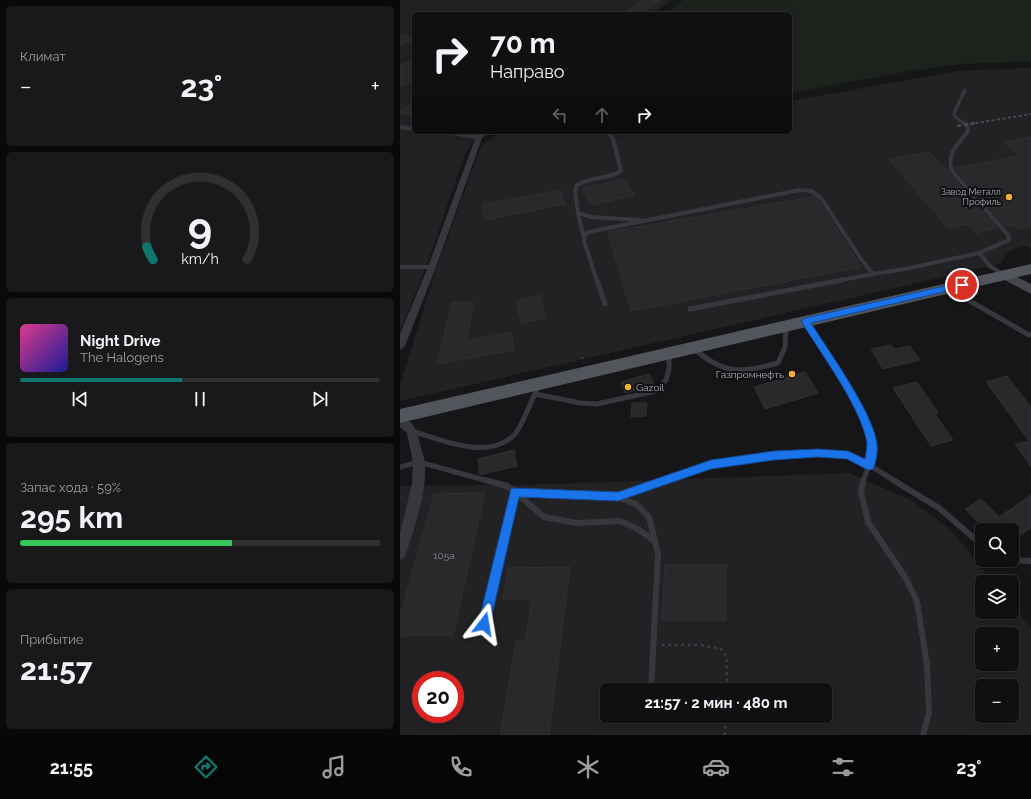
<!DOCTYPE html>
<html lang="ru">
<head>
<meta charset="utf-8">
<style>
  :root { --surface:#101012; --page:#19191b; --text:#f1f3f6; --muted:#9c9d9f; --line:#303032; --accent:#0f766e }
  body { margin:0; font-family:Raleway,sans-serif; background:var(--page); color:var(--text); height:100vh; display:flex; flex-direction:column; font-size:15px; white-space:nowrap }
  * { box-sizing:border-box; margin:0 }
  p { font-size:13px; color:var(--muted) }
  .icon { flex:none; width:22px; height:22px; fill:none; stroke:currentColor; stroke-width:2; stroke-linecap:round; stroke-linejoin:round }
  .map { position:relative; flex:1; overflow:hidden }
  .panel { display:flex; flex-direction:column; gap:6px; padding:6px; background:#09090a; width:400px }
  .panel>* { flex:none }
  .top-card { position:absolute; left:12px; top:12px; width:380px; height:122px; border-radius:6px; box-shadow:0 2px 10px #0003,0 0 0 1px var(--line); background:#101012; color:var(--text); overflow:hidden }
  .fabs { position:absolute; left:575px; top:523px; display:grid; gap:8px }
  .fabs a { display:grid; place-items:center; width:44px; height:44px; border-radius:6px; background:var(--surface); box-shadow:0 2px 10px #0003,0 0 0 1px var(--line); font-size:20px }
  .speed { position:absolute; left:12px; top:671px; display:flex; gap:8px; font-size:20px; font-weight:700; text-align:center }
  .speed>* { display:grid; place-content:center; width:52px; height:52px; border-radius:50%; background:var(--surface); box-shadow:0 2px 10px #0003,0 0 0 1px var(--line); line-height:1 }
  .speed .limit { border:6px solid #d22; background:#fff; color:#111 }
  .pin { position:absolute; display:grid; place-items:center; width:34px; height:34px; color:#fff; margin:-17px; border:2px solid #fff; border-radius:50%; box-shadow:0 1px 4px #0007 }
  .me { position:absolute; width:44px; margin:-22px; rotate:14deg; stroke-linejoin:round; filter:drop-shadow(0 0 3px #0008) }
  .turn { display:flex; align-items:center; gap:14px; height:84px; padding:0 12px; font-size:18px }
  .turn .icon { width:52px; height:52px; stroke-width:2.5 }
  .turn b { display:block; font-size:28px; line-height:34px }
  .lanes { display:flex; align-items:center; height:38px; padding:0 12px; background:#0003; justify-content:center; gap:20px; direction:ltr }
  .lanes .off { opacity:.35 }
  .big { font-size:30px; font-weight:700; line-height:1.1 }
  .panel .card { flex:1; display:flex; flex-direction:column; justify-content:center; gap:6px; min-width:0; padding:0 14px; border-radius:6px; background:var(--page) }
  .panel .dial { align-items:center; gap:0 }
  .dial svg { height:104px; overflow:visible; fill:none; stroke:var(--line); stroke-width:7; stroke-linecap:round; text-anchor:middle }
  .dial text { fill:var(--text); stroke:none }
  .song { display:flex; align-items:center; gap:12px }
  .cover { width:48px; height:48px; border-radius:6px; background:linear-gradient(135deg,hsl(330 70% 55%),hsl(240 70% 35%)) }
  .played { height:4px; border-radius:2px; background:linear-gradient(90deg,var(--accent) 45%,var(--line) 45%) }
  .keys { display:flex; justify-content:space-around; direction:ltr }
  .heat { display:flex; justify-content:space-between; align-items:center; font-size:22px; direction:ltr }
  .charge { height:6px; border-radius:3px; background:linear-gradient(90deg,#34c759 59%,var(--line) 0) }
  .trip { position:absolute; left:200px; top:683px; width:232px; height:40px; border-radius:6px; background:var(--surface); box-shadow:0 2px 10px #0003,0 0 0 1px var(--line); font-weight:700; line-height:40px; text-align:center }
  .dock { display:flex; height:64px; justify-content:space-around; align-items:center; background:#060607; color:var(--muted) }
  .dock .icon { width:28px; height:28px }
  .dock .selected { color:var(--accent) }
  .dock b { font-size:18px; color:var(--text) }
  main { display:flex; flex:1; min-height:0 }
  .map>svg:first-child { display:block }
  .built { fill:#222225; fill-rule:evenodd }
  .green { fill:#1c231d }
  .building { fill:#29292c; stroke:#303034 }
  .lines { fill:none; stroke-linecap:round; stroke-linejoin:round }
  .path-far1 { stroke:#3d3f44; stroke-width:2; stroke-dasharray:2 3; stroke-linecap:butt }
  .path { stroke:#3d3f44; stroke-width:2.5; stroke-dasharray:2.5 4; stroke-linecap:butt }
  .lane-far3 { stroke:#37383d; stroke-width:3 }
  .lane-far2 { stroke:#37383d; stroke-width:4 }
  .lane-far1 { stroke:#37383d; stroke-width:5 }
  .lane { stroke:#37383d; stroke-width:6 }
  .street { fill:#37383d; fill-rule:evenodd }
  .secondary { fill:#45474d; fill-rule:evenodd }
  .primary { fill:#53555c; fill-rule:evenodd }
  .rail-far1 { stroke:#4a4c52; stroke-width:2; stroke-dasharray:3 2.5; stroke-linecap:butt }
  .rail { stroke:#4a4c52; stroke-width:2.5; stroke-dasharray:4 3; stroke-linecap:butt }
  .route { fill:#1a73e8; stroke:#114b97 }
  .poi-dot { fill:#f2b134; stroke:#111113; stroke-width:1.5 }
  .labels { text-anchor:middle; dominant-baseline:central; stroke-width:4; stroke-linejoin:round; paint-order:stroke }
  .far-poi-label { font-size:9px; fill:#a8adb8; stroke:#111113; text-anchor:end }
  .poi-label { font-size:10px; fill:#a8adb8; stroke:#111113; text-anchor:end }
  .near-number-label { font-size:10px; fill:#888b94 }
</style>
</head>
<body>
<main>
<section class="panel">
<div class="card"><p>Климат</p>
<div class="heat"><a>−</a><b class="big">23°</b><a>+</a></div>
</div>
<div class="card dial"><svg viewBox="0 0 100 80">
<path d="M14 69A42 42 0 1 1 86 69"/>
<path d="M14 69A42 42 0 0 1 9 59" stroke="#0f766e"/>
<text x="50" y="56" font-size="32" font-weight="700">9</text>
<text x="50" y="72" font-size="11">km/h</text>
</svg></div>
<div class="card">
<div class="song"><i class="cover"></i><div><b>Night Drive</b><p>The Halogens</p></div></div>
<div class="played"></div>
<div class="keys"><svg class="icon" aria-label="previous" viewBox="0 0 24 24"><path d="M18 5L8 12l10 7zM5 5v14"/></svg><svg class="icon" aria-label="pause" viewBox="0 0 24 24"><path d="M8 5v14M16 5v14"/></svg><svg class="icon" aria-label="next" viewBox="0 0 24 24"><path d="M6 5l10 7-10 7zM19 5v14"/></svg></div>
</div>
<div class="card"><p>Запас хода · 59%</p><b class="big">295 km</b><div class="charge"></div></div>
<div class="card"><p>Прибытие</p><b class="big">21:57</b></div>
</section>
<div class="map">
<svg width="631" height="735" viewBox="0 0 631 735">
  <rect width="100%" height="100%" fill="#161618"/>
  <!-- built -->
  <g class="built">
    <polygon points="0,0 272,0 252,14 14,14 14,132 79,132 65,154 28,262 0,332"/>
    <polygon points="631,68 631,248 626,246 610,250 600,264 0,401 0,385 36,270 81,146 100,132 390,132 390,101 558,71"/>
    <path d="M449 473 511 500 550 529 593 582H582V612H612V605L631 629V735H0V486L124 485ZM582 634H612V664H582ZM21 680H55V714H21ZM582 686H612V716H582ZM207 690H425V716H207Z"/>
  </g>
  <!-- green -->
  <polygon class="green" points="283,0 631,0 631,61 561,64 509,71 390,93 390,14 265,14"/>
  <!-- building -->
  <g class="building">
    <polygon points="242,0 261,0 242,14 223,14"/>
    <polygon points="5,34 14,40 0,45 0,36"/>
    <polygon points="14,61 14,82 0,86 0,65"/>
    <polygon points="14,101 14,117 0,113 0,111"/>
    <polygon points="631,137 631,226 617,229 613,225 605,227 555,168 619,156 604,142"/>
    <polygon points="529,152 546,170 548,170 549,173 597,228 576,233 569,224 548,228 489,159"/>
    <polygon points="225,179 234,195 191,205 183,188"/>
    <polygon points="160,190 165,204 85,220 82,205"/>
    <polygon points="413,197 418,200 461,267 231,311 208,232"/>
    <polygon points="140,295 146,318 122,323 116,301"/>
    <polygon points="73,302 67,341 111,332 114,350 37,364 52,303"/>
    <polygon points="491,345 494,349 510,346 520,360 483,369 471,349"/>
    <polygon points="405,372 418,393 365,409 354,387"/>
    <polygon points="249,374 254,385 225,393 221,382"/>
    <polygon points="607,376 631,407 631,467 615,444 629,441 586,382"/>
    <polygon points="517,382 538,413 535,414 553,440 531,446 493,388"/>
    <polygon points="232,403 247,403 246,416 231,417"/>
    <polygon points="114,450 117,466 80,475 78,459"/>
    <polygon points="85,493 53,635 0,636 0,617 34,494"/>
    <polygon points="631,495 631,528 612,541 612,530 586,530 565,509 581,499 599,517"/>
    <polygon points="265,565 326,565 326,620 262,620"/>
    <polygon points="170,567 149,735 100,735 116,641 125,641 132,599 103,599 108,568"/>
  </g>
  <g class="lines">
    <!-- path-far1 -->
    <polyline class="path-far1" points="182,357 184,362"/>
    <!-- path -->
    <g class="path">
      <polyline points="262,645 301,645 321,649 327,658 327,690"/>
      <polyline points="325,735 326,716"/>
    </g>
    <!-- lane-far3 -->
    <polyline class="lane-far3" points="565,90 554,113 555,117 565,124"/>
    <!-- lane-far2 -->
    <g class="lane-far2">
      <path d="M564 123 567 125 568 131C558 146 546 151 552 171L608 235 609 240 579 253 590 266 604 275"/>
      <path d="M208 132 213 139 221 171C208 180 191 176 177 185L175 191 178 213 191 217 240 220"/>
      <polyline points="178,213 184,238"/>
      <polyline points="0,267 32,267"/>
      <polyline points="197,281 184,241 184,238 188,232 400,190 411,191 421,198 461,259 473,274 505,269 579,253"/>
      <polyline points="436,281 473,274"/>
    </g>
    <!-- lane-far1 -->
    <g class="lane-far1">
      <polyline points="197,280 205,304"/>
      <polyline points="549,289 629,335 631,334"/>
      <polyline points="290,309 442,280"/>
      <path d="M406 322C424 351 469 414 472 446 473 458 467 470 463 481"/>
      <path d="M293 348C324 375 340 373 378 363L385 347 386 326"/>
      <polyline points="135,394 181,403 197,404 256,391 266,380 269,369 269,353"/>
      <path d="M12 431C42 440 88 461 114 435 120 430 132 400 136 391"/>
      <polyline points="0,467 19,462 88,481"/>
      <polyline points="263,481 311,464 374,455 419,453 448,455 469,465 495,481"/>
    </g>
    <!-- lane -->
    <g class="lane">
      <polyline points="463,480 461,492 468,522 505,577 517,601 527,665 529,713 523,735"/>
      <polyline points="493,480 539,508 582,545"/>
      <polygon points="115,492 217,497 236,504 249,517 255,541 236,528 220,521 177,523 144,517"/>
      <polyline points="217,497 266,480"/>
      <polyline points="611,560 631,561"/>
      <polyline points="84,624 115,492 107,486 85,480"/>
      <polyline points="251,690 258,554 255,541"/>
    </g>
    <!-- street -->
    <g class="street">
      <polygon points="0,125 14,127 14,131 0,129"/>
      <polygon points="41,132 60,132 78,135 82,132 91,132 82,138 36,267 5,346 0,350 0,334 28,267 75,139 45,134"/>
      <path d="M0 416C13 420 18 432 20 444 22 450 24 457 25 463 27 493 15 525 6 554L4 558 0 560V534L12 483 13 462 7 433 0 427Z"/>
    </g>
    <!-- secondary -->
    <polygon class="secondary" points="605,271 631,284 631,294 601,278 599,275 601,272"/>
    <!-- primary -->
    <polygon class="primary" points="631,264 631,274 0,423 0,409"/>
    <!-- rail-far1 -->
    <polyline class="rail-far1" points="570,124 631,114"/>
    <!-- rail -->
    <polyline class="rail" points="557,126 576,123"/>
  </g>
  <!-- route -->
  <path class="route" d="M562 282 567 285 565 287 411 323C429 352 473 412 477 444 478 451 476 463 473 469L469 470 466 469 447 459 418 457 374 460 311 469 218 501 119 497 90 624 88 628 84 630 80 628 78 624 111 489 114 488 218 492 311 460 374 451 418 449 448 451 465 459C466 454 467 448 467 443 461 407 421 354 401 321L405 318Z"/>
  <!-- markers -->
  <g class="poi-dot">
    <circle cx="609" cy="197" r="4"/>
    <circle cx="392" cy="374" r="4"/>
    <circle cx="228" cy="387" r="4"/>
  </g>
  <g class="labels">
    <!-- far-poi labels -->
    <g class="far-poi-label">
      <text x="601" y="192">Завод Металл<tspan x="601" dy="10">Профиль</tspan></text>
    </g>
    <!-- poi labels -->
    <g class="poi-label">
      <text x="384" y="374">Газпромнефть</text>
      <text x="236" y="387" text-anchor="start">Gazoil</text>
    </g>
    <!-- near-number labels -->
    <g class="near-number-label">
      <text x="44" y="555">105а</text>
    </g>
  </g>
</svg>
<div class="fabs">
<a><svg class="icon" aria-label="search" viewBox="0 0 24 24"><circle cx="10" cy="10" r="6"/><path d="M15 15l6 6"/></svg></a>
<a><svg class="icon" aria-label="layers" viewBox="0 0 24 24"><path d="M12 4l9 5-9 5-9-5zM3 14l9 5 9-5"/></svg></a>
<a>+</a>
<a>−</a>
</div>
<div class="speed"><div class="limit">20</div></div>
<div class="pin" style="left:562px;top:285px;background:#d93025"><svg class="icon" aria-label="arrive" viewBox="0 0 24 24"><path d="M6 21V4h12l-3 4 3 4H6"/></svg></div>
<svg class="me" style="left:84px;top:624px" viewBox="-20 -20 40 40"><path d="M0-17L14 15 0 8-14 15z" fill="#1a73e8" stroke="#fff" stroke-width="4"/></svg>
<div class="trip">21:57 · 2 мин · 480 m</div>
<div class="top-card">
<div class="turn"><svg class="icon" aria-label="right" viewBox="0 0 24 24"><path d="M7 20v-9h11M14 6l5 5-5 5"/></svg><div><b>70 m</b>Направо</div></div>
<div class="lanes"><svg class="icon off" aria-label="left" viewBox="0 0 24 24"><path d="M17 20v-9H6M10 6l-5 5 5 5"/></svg><svg class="icon off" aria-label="ahead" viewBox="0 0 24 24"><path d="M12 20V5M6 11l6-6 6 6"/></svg><svg class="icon" aria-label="right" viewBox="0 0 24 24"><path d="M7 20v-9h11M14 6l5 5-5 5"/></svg></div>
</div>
</div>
</main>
<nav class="dock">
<b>21:55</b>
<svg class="icon selected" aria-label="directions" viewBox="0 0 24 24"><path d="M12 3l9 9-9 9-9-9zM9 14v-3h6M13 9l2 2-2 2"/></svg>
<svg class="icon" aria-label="music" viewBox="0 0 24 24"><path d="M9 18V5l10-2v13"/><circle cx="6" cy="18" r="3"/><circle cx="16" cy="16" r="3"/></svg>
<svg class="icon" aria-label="phone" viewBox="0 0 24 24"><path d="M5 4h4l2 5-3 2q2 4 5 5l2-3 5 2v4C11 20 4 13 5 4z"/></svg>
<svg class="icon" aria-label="climate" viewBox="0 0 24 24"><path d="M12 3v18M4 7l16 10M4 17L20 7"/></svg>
<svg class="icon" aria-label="car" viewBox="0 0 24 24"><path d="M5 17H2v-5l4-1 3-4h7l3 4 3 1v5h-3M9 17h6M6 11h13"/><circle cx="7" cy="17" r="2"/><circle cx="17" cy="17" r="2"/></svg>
<svg class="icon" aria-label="filters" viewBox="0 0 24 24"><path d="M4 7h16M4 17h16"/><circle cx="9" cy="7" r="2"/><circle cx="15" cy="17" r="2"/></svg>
<b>23°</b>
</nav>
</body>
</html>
